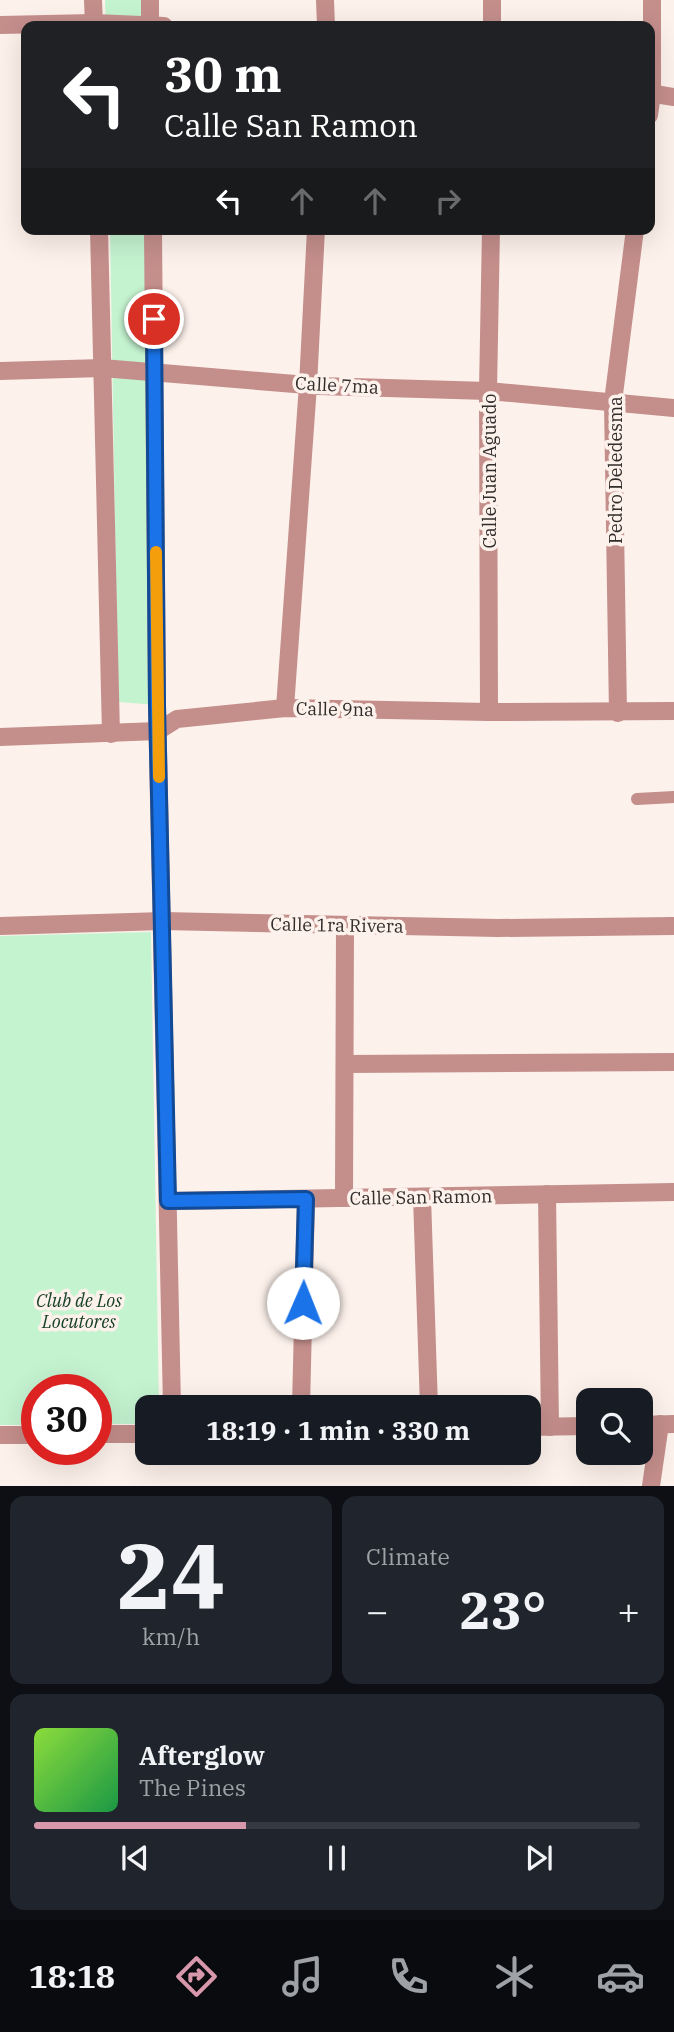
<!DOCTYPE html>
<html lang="en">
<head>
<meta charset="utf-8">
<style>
  :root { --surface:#171b24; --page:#20242c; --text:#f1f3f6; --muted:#9ea1a6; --line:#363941; --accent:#d898ab }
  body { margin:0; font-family:"IBM Plex Serif",serif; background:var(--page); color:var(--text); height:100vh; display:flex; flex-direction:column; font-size:26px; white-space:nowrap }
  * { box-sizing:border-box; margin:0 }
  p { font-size:23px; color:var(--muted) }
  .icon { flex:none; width:38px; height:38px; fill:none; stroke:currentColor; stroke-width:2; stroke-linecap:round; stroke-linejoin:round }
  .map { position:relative; height:1486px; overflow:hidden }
  .sheet { display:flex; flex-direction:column; gap:10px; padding:10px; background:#0d0f14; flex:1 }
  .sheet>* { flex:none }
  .guide { position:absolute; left:21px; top:21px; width:634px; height:214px; border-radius:14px; box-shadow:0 7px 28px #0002; background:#202124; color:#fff; overflow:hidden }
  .fabs { position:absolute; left:576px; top:1388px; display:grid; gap:14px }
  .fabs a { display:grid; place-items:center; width:77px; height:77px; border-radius:14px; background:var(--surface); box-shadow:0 7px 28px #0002; font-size:35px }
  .speed { position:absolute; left:21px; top:1374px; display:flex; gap:14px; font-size:35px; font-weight:700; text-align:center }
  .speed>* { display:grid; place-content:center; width:91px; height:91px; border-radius:50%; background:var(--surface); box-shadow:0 7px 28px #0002; line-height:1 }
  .speed .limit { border:10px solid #d22; background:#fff; color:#111 }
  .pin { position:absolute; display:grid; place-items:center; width:60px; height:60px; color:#fff; margin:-30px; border:4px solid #fff; border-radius:50%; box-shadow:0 2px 7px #0007 }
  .me { position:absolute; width:77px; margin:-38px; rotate:1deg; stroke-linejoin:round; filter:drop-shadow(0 0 5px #0008) }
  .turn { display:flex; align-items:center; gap:24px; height:147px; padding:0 28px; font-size:32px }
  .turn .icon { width:91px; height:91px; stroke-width:2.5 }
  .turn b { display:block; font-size:49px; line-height:60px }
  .lanes { display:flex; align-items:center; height:66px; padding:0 28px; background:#0003; justify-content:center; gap:35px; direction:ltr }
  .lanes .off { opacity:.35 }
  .big { font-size:52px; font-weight:700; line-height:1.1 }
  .sheet .widget { flex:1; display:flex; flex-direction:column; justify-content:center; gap:10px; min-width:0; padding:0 24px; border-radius:14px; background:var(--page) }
  .sheet .dial { align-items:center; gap:0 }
  .dial b { font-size:91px; line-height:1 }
  .song { display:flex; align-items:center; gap:21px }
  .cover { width:84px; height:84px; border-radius:10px; background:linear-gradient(135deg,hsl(90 70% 55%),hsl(140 70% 35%)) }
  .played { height:7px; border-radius:4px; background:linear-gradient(90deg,var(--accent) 35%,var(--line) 35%) }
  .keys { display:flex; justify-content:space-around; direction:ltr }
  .heat { display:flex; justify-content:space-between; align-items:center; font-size:38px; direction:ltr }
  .sheet .tiles { flex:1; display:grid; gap:10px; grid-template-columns:1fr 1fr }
  .widget:last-child { grid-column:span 2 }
  .trip { position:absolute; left:135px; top:1395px; width:406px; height:70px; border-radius:14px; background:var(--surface); box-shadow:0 7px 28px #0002; font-weight:700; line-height:70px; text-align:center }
  .tabs { display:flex; height:112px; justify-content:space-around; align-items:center; background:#090b0e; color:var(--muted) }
  .tabs .icon { width:49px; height:49px }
  .tabs .on { color:var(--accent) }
  .tabs b { font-size:32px; color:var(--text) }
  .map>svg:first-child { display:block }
  .green { fill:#c4f3d0 }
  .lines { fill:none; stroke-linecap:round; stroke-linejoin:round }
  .service { stroke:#c48e8b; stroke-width:12 }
  .minor { stroke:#c48e8b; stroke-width:18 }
  .tertiary { stroke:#c48e8b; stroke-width:18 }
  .route-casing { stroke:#114b97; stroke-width:18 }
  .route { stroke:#1a73e8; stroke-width:12 }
  .slow { stroke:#f59e0b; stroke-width:12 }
  .labels { text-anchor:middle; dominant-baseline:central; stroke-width:7; stroke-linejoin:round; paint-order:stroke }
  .street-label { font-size:18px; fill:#312d2a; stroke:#fdf1eb }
  .park-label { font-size:18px; font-style:italic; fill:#154125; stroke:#fdf1eb }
</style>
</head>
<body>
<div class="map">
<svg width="674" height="1486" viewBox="0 0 674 1486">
  <rect width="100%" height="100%" fill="#fdf1eb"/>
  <!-- green -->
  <g class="green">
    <polygon points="105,0 151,0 152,26 106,26"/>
    <polygon points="110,229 153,229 157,705 118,702"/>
    <polygon points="151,932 159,1407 147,1407 147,1424 96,1424 96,1390 37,1390 37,1425 0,1425 0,936"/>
  </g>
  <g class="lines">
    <!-- service -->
    <polyline class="service" points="637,799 674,797"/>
    <!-- minor -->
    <g class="minor">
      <polyline points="93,0 94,26"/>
      <polyline points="150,0 150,26"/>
      <polyline points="325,0 326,26"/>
      <polyline points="492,0 492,26"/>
      <polyline points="0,25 94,23 164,26"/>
      <polyline points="649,93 674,97"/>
      <polyline points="649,115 652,94 652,0"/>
      <polyline points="99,229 111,734"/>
      <polyline points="153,229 157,705 172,1407"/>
      <polyline points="0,371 102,368 319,386 488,391 674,408"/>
      <polyline points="285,708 308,385 316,229"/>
      <polyline points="489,712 488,391 491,229"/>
      <polyline points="618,713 613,402 635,229"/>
      <polyline points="0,737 158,731 177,719 285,708 489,712 674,711"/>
      <polyline points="0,926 163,921 498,928 674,926"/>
      <polyline points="345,1064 674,1062"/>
      <polyline points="547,1194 550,1427"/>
      <polyline points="422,1197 429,1407"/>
      <polyline points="344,1198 345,925"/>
      <polyline points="168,1201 674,1192"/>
      <polyline points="301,1407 306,1199"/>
      <polyline points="651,1486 660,1424"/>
    </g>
    <!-- tertiary -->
    <g class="tertiary">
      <polyline points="640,1425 674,1424"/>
      <polyline points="528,1427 588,1426"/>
      <polyline points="96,1434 147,1434"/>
      <polyline points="0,1435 37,1435"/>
    </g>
  </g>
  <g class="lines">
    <defs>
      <polyline id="route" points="154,319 157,705 168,1201 306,1199 303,1303"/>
    </defs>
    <!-- route casing -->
    <use href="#route" class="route-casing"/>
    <!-- route -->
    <use href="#route" class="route"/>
    <!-- slow -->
    <polyline class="slow" points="156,552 159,777"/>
  </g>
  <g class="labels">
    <!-- street labels -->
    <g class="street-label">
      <text transform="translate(337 385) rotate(3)">Calle 7ma</text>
      <text transform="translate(615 470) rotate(-90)">Pedro Deledesma</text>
      <text transform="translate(489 471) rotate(-90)">Calle Juan Aguado</text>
      <text transform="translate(335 709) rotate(1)">Calle 9na</text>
      <text transform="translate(337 925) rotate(1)">Calle 1ra Rivera</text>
      <text transform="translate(421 1197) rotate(-1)">Calle San Ramon</text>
    </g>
    <!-- park labels -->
    <g class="park-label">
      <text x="79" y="1300">Club de Los<tspan x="79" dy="21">Locutores</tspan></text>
    </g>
  </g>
</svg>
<div class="fabs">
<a><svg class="icon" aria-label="search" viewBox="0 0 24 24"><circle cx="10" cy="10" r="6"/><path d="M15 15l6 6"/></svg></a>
</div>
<div class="speed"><div class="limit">30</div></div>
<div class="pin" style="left:154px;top:319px;background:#d93025"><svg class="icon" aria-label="arrive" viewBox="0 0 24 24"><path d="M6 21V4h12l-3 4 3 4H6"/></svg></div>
<svg class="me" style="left:303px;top:1303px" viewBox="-20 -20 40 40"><circle r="19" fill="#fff"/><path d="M0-13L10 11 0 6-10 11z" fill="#1a73e8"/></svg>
<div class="trip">18:19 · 1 min · 330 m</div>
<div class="guide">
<div class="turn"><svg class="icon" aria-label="left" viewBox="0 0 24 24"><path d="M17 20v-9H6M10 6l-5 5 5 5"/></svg><div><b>30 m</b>Calle San Ramon</div></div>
<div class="lanes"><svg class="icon" aria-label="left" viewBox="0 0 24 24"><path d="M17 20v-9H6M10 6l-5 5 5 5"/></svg><svg class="icon off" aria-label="ahead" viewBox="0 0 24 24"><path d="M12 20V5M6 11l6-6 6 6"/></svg><svg class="icon off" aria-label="ahead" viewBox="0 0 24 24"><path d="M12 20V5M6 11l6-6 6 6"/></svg><svg class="icon off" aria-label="right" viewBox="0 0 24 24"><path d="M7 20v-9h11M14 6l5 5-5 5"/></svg></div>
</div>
</div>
<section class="sheet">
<div class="tiles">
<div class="widget dial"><b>24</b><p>km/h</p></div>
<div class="widget"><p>Climate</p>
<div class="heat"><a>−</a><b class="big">23°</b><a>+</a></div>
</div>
<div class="widget">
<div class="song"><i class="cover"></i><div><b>Afterglow</b><p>The Pines</p></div></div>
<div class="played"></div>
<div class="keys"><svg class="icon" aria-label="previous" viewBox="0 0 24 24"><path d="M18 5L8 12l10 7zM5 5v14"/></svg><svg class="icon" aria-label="pause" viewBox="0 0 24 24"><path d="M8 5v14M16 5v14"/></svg><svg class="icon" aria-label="next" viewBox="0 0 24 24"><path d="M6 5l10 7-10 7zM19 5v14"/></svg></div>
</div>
</div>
</section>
<nav class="tabs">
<b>18:18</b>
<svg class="icon on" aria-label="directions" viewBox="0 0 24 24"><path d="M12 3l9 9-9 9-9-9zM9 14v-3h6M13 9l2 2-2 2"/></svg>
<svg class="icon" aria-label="music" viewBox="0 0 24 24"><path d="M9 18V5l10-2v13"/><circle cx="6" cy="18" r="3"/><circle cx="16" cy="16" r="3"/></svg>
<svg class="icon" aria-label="phone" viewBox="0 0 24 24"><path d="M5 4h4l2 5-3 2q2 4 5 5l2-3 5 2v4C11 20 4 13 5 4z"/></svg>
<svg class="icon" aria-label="climate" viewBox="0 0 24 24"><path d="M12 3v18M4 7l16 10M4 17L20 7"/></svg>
<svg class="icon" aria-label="car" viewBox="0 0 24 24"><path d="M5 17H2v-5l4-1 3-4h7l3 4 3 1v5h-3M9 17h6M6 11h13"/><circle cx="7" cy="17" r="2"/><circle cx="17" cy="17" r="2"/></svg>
</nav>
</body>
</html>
